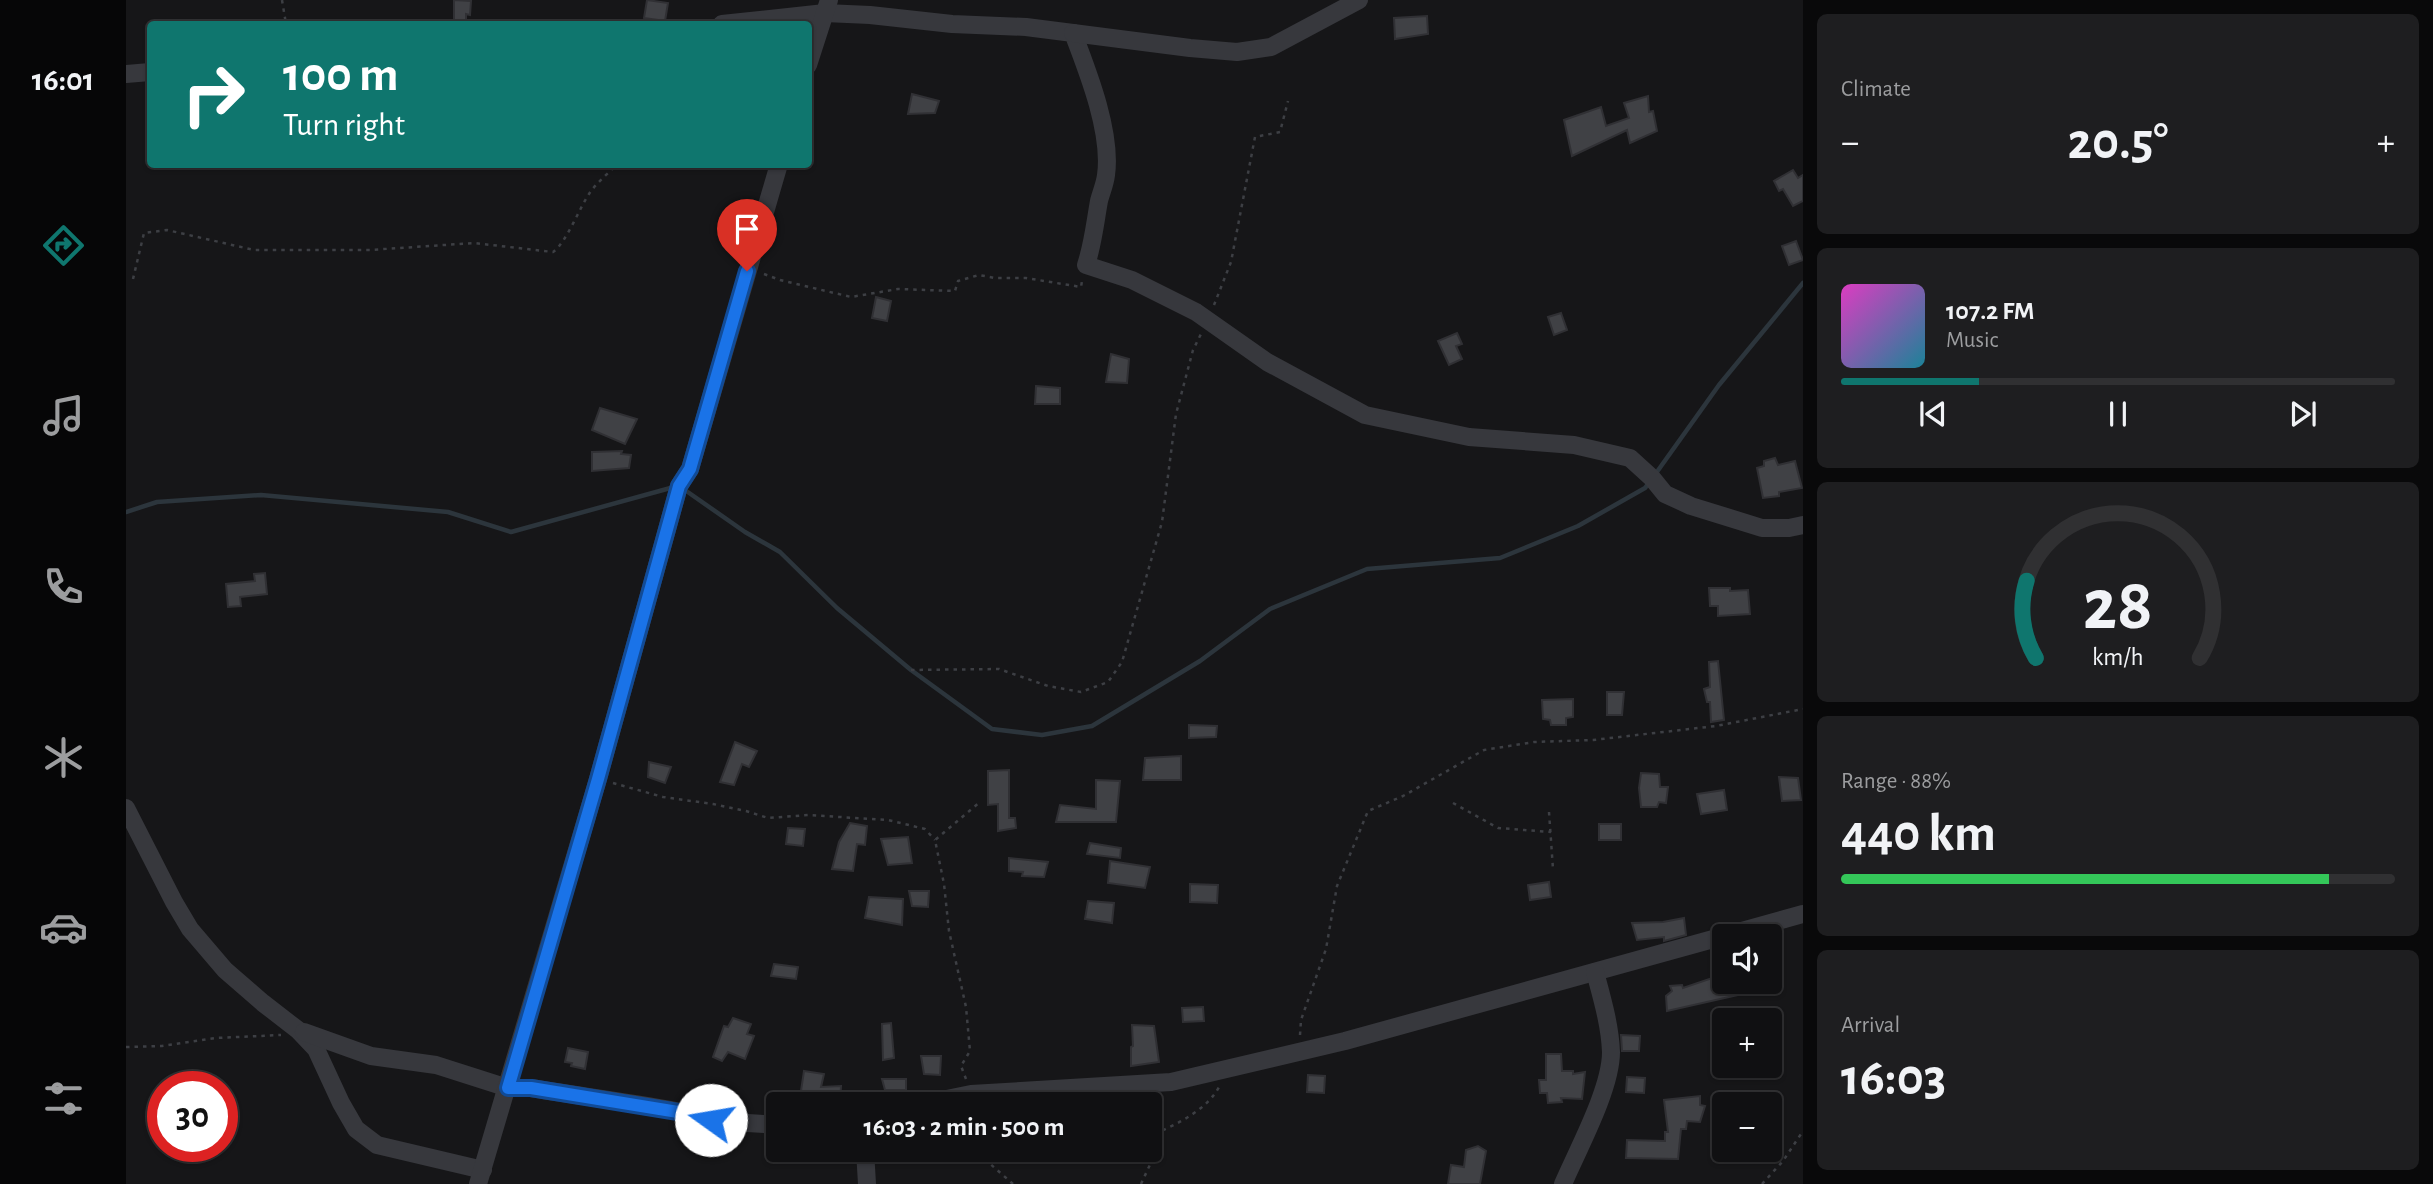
<!DOCTYPE html>
<html lang="en">
<head>
<meta charset="utf-8">
<style>
  :root { --surface:#101012; --page:#1e1e20; --text:#f1f3f6; --muted:#9c9d9f; --line:#303032; --accent:#0f766e }
  body { margin:0; font-family:"Alegreya Sans",sans-serif; background:var(--page); color:var(--text); height:100vh; display:flex; flex-direction:column; font-size:26px; white-space:nowrap }
  * { box-sizing:border-box; margin:0 }
  p { font-size:23px; color:var(--muted) }
  .icon { flex:none; width:38px; height:38px; fill:none; stroke:currentColor; stroke-width:2; stroke-linecap:round; stroke-linejoin:round }
  .map { position:relative; flex:1; overflow:hidden }
  .panel { display:flex; flex-direction:column; gap:14px; padding:14px; background:#09090a; width:630px }
  .panel>* { flex:none }
  .hud { position:absolute; left:21px; top:21px; width:665px; height:147px; border-radius:7px; box-shadow:0 2px 5px #0004,0 0 0 2px var(--line); background:#0f766e; color:#fff; overflow:hidden }
  .controls { position:absolute; left:1586px; top:924px; display:grid; gap:14px }
  .controls a { display:grid; place-items:center; width:70px; height:70px; border-radius:7px; background:var(--surface); box-shadow:0 2px 5px #0004,0 0 0 2px var(--line); font-size:35px }
  .speed { position:absolute; left:21px; top:1071px; display:flex; gap:14px; font-size:35px; font-weight:700; text-align:center }
  .speed>* { display:grid; place-content:center; width:91px; height:91px; border-radius:50%; background:var(--surface); box-shadow:0 2px 5px #0004,0 0 0 2px var(--line); line-height:1 }
  .speed .limit { border:10px solid #d22; background:#fff; color:#111 }
  .pin { position:absolute; display:grid; place-items:center; width:60px; height:60px; color:#fff; margin:-72px -30px; border-radius:50% 50% 50% 0; rotate:-45deg; box-shadow:0 0 7px #0007 }
  .pin .icon { rotate:45deg }
  .me { position:absolute; width:77px; margin:-38px; rotate:283deg; stroke-linejoin:round; filter:drop-shadow(0 0 5px #0008) }
  .turn { display:flex; align-items:center; gap:24px; height:147px; padding:0 21px; font-size:32px }
  .turn .icon { width:91px; height:91px; stroke-width:2.5 }
  .turn b { display:block; font-size:49px; line-height:60px }
  .big { font-size:52px; font-weight:700; line-height:1.1 }
  .panel .widget { flex:1; display:flex; flex-direction:column; justify-content:center; gap:10px; min-width:0; padding:0 24px; border-radius:10px; background:var(--page) }
  .panel .dial { align-items:center; gap:0 }
  .dial svg { height:182px; overflow:visible; fill:none; stroke:var(--line); stroke-width:7; stroke-linecap:round; text-anchor:middle }
  .dial text { fill:var(--text); stroke:none }
  .song { display:flex; align-items:center; gap:21px }
  .cover { width:84px; height:84px; border-radius:10px; background:linear-gradient(135deg,hsl(310 70% 55%),hsl(190 70% 35%)) }
  .played { height:7px; border-radius:4px; background:linear-gradient(90deg,var(--accent) 25%,var(--line) 25%) }
  .keys { display:flex; justify-content:space-around; direction:ltr }
  .heat { display:flex; justify-content:space-between; align-items:center; font-size:38px; direction:ltr }
  .charge { height:10px; border-radius:5px; background:linear-gradient(90deg,#34c759 88%,var(--line) 0) }
  .trip { position:absolute; left:640px; top:1092px; width:396px; height:70px; border-radius:7px; background:var(--surface); box-shadow:0 2px 5px #0004,0 0 0 2px var(--line); font-weight:700; line-height:70px; text-align:center }
  main { display:flex; flex:1; min-height:0 }
  .tabs { display:flex; flex-direction:column; width:126px; justify-content:space-around; align-items:center; background:#060607; color:var(--muted) }
  .tabs .icon { width:49px; height:49px }
  .tabs .active { color:var(--accent) }
  .tabs b { font-size:32px; color:var(--text) }
  .map>svg:first-child { display:block }
  .lines { fill:none; stroke-linecap:round; stroke-linejoin:round }
  .stream { stroke:#2c353c; stroke-width:4.5 }
  .building { fill:#404145; stroke:#303034; stroke-width:2 }
  .path { stroke:#3d3f44; stroke-width:2.5; stroke-dasharray:3.5 5; stroke-linecap:butt }
  .minor { stroke:#37383d; stroke-width:18 }
  .route-casing { stroke:#114b97; stroke-width:18 }
  .route { stroke:#1a73e8; stroke-width:12 }
</style>
</head>
<body>
<main>
<nav class="tabs">
<b>16:01</b>
<svg class="icon active" aria-label="directions" viewBox="0 0 24 24"><path d="M12 3l9 9-9 9-9-9zM9 14v-3h6M13 9l2 2-2 2"/></svg>
<svg class="icon" aria-label="music" viewBox="0 0 24 24"><path d="M9 18V5l10-2v13"/><circle cx="6" cy="18" r="3"/><circle cx="16" cy="16" r="3"/></svg>
<svg class="icon" aria-label="phone" viewBox="0 0 24 24"><path d="M5 4h4l2 5-3 2q2 4 5 5l2-3 5 2v4C11 20 4 13 5 4z"/></svg>
<svg class="icon" aria-label="climate" viewBox="0 0 24 24"><path d="M12 3v18M4 7l16 10M4 17L20 7"/></svg>
<svg class="icon" aria-label="car" viewBox="0 0 24 24"><path d="M5 17H2v-5l4-1 3-4h7l3 4 3 1v5h-3M9 17h6M6 11h13"/><circle cx="7" cy="17" r="2"/><circle cx="17" cy="17" r="2"/></svg>
<svg class="icon" aria-label="filters" viewBox="0 0 24 24"><path d="M4 7h16M4 17h16"/><circle cx="9" cy="7" r="2"/><circle cx="15" cy="17" r="2"/></svg>
</nav>
<div class="map">
<svg width="1677" height="1184" viewBox="0 0 1677 1184">
  <rect width="100%" height="100%" fill="#161618"/>
  <g class="lines">
    <!-- stream -->
    <g class="stream">
      <polyline points="1528,476 1593,385 1677,283"/>
      <polyline points="556,488 619,532 654,552 711,608 785,670 866,729 916,735 966,726 1074,661 1144,609 1241,569 1374,558 1452,526 1519,488 1523,483"/>
      <polyline points="0,512 31,502 135,495 322,512 385,532 548,487"/>
    </g>
  </g>
  <!-- building -->
  <g class="building">
    <polygon points="328,0 345,1 344,15 340,14 340,24 328,24"/>
    <polygon points="521,0 542,3 539,21 518,18"/>
    <polygon points="1301,16 1302,34 1269,39 1268,18"/>
    <polygon points="786,94 813,101 809,113 782,114"/>
    <polygon points="1522,96 1523,112 1527,111 1531,131 1504,143 1501,130 1446,156 1438,120 1475,107 1480,126 1503,118 1498,103"/>
    <polygon points="1667,170 1672,178 1677,175 1677,201 1667,206 1657,189 1653,191 1648,181"/>
    <polygon points="1670,241 1677,260 1663,265 1656,246"/>
    <polygon points="750,297 765,301 761,321 746,318"/>
    <polygon points="1435,313 1441,330 1428,335 1422,317"/>
    <polygon points="1331,333 1336,344 1330,346 1336,359 1323,365 1312,341"/>
    <polygon points="985,354 1003,359 1001,383 980,382"/>
    <polygon points="910,386 934,388 934,404 909,404"/>
    <polygon points="474,408 511,419 499,444 466,430"/>
    <polygon points="496,451 495,454 505,455 503,468 466,471 466,452"/>
    <polygon points="1649,458 1652,465 1669,461 1676,488 1653,492 1653,496 1637,498 1631,468 1638,466 1638,461"/>
    <polygon points="139,573 141,594 114,597 115,606 102,607 100,584 129,581 128,574"/>
    <polygon points="1583,588 1604,588 1604,591 1622,590 1624,614 1592,616 1592,606 1584,606"/>
    <polygon points="1592,661 1598,720 1585,722 1584,702 1581,702 1578,689 1584,687 1583,662"/>
    <polygon points="1481,692 1498,692 1496,715 1481,715"/>
    <polygon points="1447,699 1447,717 1440,718 1440,725 1425,725 1424,720 1417,719 1416,700"/>
    <polygon points="1063,725 1091,726 1090,737 1063,738"/>
    <polygon points="609,742 631,751 623,767 616,764 608,785 594,782"/>
    <polygon points="1055,756 1055,780 1017,780 1019,758"/>
    <polygon points="523,762 545,767 539,783 522,777"/>
    <polygon points="883,770 883,818 889,818 890,828 872,831 872,804 862,805 862,771"/>
    <polygon points="1515,773 1533,774 1534,787 1542,787 1540,803 1533,802 1531,807 1515,807 1513,788"/>
    <polygon points="1653,777 1672,778 1675,800 1656,801"/>
    <polygon points="970,780 994,781 990,822 930,822 934,805 970,809"/>
    <polygon points="1598,790 1601,810 1575,814 1571,794"/>
    <polygon points="724,823 741,826 739,845 731,844 727,871 706,869 713,842"/>
    <rect x="1473" y="824" width="22" height="16"/>
    <polygon points="662,828 679,829 677,846 660,844"/>
    <polygon points="782,837 786,863 762,865 755,839"/>
    <polygon points="964,843 995,848 994,858 961,854"/>
    <polygon points="883,858 922,862 918,877 896,876 897,872 883,871"/>
    <polygon points="984,861 1024,867 1019,888 982,883"/>
    <polygon points="1423,882 1425,897 1404,900 1402,885"/>
    <polygon points="1064,884 1092,885 1091,903 1064,902"/>
    <polygon points="783,891 803,891 802,907 786,906"/>
    <polygon points="743,897 777,899 776,925 739,918"/>
    <polygon points="962,901 988,903 986,923 959,919"/>
    <polygon points="1558,918 1560,935 1538,941 1538,937 1511,940 1506,923 1537,922"/>
    <polygon points="648,964 672,967 670,979 645,976"/>
    <polygon points="1595,975 1596,982 1609,982 1612,995 1541,1011 1540,996 1546,991 1544,986 1556,985 1557,988"/>
    <polygon points="1077,1007 1078,1021 1057,1022 1056,1008"/>
    <polygon points="607,1018 625,1024 621,1034 628,1036 619,1059 602,1052 596,1061 587,1057 598,1026 602,1027"/>
    <polygon points="765,1023 768,1058 757,1060 756,1024"/>
    <polygon points="1006,1025 1028,1026 1033,1062 1005,1066 1005,1047 1007,1046"/>
    <polygon points="1495,1035 1514,1036 1513,1051 1496,1051"/>
    <polygon points="442,1048 462,1052 459,1069 445,1066 446,1063 439,1062"/>
    <polygon points="1420,1054 1435,1054 1436,1071 1447,1071 1447,1074 1459,1072 1456,1099 1435,1098 1436,1102 1422,1103 1421,1093 1414,1093 1413,1080 1420,1080"/>
    <polygon points="795,1056 815,1056 814,1075 798,1074"/>
    <polygon points="678,1071 698,1074 695,1087 715,1086 714,1104 673,1104"/>
    <polygon points="1182,1075 1199,1076 1198,1093 1181,1092"/>
    <polygon points="1501,1077 1519,1078 1518,1093 1500,1092"/>
    <polygon points="756,1079 780,1079 780,1090 759,1090"/>
    <polygon points="1574,1096 1574,1105 1579,1106 1574,1122 1561,1121 1560,1129 1555,1129 1552,1159 1500,1158 1501,1140 1539,1141 1539,1132 1542,1132 1538,1100"/>
    <polygon points="1352,1146 1360,1151 1354,1184 1322,1184 1325,1165 1338,1167 1340,1150"/>
  </g>
  <g class="lines">
    <!-- path -->
    <g class="path">
      <polyline points="156,0 160,24"/>
      <polyline points="638,274 654,280 725,297 772,289 829,291 832,281 853,275 869,278 900,278 955,287 956,281"/>
      <path d="M7 279 18 233 41 230 128 250H244L348 243 427 252C440 243 453 209 463 194 470 183 482 174 491 164"/>
      <polyline points="1088,305 1105,262 1129,137 1154,132 1162,101"/>
      <polyline points="785,670 873,669 922,686 955,692 982,682 996,662 1036,522 1050,414 1067,350 1075,334"/>
      <polyline points="487,783 537,797 587,804 620,811 642,818 682,815 762,820 799,829 809,840"/>
      <polyline points="1327,803 1372,828 1425,832"/>
      <polyline points="1423,812 1427,869"/>
      <polyline points="1174,1035 1175,1020 1200,949 1211,886 1242,811 1277,796 1358,750 1408,742 1467,740 1590,726 1677,709"/>
      <polyline points="0,1047 36,1046 90,1038 155,1035"/>
      <polyline points="840,1079 835,1066 844,1051 840,1007 823,931 818,884 809,840 854,802"/>
      <polyline points="858,1150 862,1162 887,1184"/>
      <path d="M1015 1184 1028 1156 1033 1132C1055 1122 1081 1109 1093 1087"/>
      <polyline points="1636,1184 1657,1161 1677,1131"/>
    </g>
    <!-- minor -->
    <g class="minor">
      <path d="M596 24 699 13 744 15 826 24 900 27 947 33C962 72 986 133 980 175 979 184 975 193 973 201 969 223 967 244 960 265L1006 280 1070 312 1141 362 1239 415 1343 437 1448 445 1504 458 1526 478 1539 494 1565 506 1636 528H1663L1677 525"/>
      <polyline points="947,33 1064,48 1111,52 1145,47 1233,0"/>
      <polyline points="682,65 703,0"/>
      <polyline points="0,74 24,72"/>
      <polyline points="0,808 48,902 64,929 99,970 137,1003 172,1030 190,1049 215,1103 230,1129 251,1145 357,1170"/>
      <polyline points="1598,936 1677,914"/>
      <path d="M178 1032 245 1056 310 1065 382 1088H405C454 1096 502 1102 550 1111 585 1118 617 1125 653 1124"/>
      <polyline points="796,1104 845,1094 1045,1082 1219,1041 1598,936"/>
      <polyline points="739,1150 741,1184"/>
      <polyline points="352,1184 472,779 553,486 564,469 653,164"/>
      <path d="M1437 1184C1452 1149 1485 1089 1485 1052 1484 1025 1476 998 1469 972"/>
    </g>
  </g>
  <g class="lines">
    <defs>
      <polyline id="route" points="585,1120 552,1112 405,1088 382,1088 472,779 553,486 564,469 621,271"/>
    </defs>
    <!-- route casing -->
    <use href="#route" class="route-casing"/>
    <!-- route -->
    <use href="#route" class="route"/>
  </g>
</svg>
<div class="controls">
<a><svg class="icon" aria-label="sound" viewBox="0 0 24 24"><path d="M4 9h4l5-4v14l-5-4H4zM17 9q2 3 0 6"/></svg></a>
<a>+</a>
<a>−</a>
</div>
<div class="speed"><div class="limit">30</div></div>
<div class="pin" style="left:621px;top:271px;background:#d93025"><svg class="icon" aria-label="arrive" viewBox="0 0 24 24"><path d="M6 21V4h12l-3 4 3 4H6"/></svg></div>
<svg class="me" style="left:585px;top:1120px" viewBox="-20 -20 40 40"><circle r="19" fill="#fff"/><path d="M0-13L10 11 0 6-10 11z" fill="#1a73e8"/></svg>
<div class="trip">16:03 · 2 min · 500 m</div>
<div class="hud">
<div class="turn"><svg class="icon" aria-label="right" viewBox="0 0 24 24"><path d="M7 20v-9h11M14 6l5 5-5 5"/></svg><div><b>100 m</b>Turn right</div></div>
</div>
</div>
<section class="panel">
<div class="widget"><p>Climate</p>
<div class="heat"><a>−</a><b class="big">20.5°</b><a>+</a></div>
</div>
<div class="widget">
<div class="song"><i class="cover"></i><div><b>107.2 FM</b><p>Music</p></div></div>
<div class="played"></div>
<div class="keys"><svg class="icon" aria-label="previous" viewBox="0 0 24 24"><path d="M18 5L8 12l10 7zM5 5v14"/></svg><svg class="icon" aria-label="pause" viewBox="0 0 24 24"><path d="M8 5v14M16 5v14"/></svg><svg class="icon" aria-label="next" viewBox="0 0 24 24"><path d="M6 5l10 7-10 7zM19 5v14"/></svg></div>
</div>
<div class="widget dial"><svg viewBox="0 0 100 80">
<path d="M14 69A42 42 0 1 1 86 69"/>
<path d="M14 69A42 42 0 0 1 10 35" stroke="#0f766e"/>
<text x="50" y="56" font-size="32" font-weight="700">28</text>
<text x="50" y="72" font-size="11">km/h</text>
</svg></div>
<div class="widget"><p>Range · 88%</p><b class="big">440 km</b><div class="charge"></div></div>
<div class="widget"><p>Arrival</p><b class="big">16:03</b></div>
</section>
</main>
</body>
</html>
